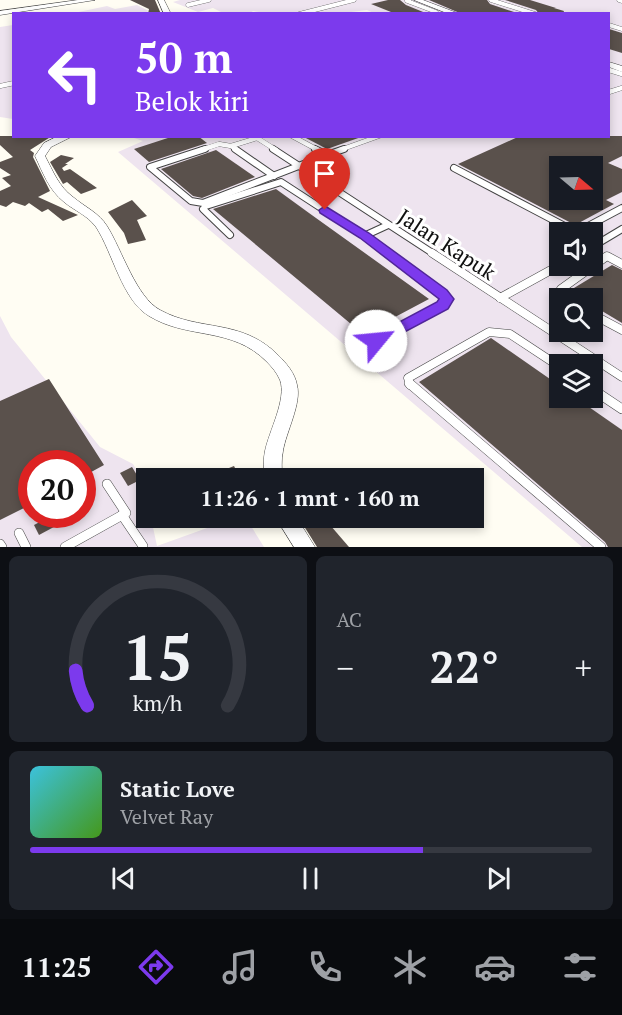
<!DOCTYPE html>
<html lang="id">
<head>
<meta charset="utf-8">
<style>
  :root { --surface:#171b24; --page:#20242c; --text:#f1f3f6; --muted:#9ea1a6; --line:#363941; --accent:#7c3aed }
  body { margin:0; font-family:"PT Serif",serif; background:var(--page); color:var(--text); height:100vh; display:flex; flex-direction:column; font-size:22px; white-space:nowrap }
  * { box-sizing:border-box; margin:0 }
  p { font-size:20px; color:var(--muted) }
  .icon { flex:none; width:33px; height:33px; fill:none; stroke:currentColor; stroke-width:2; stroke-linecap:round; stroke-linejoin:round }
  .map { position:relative; height:547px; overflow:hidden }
  .side { display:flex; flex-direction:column; gap:9px; padding:9px; background:#0d0f14; flex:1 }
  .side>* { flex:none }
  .banner { position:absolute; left:12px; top:12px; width:598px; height:126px; border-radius:0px; box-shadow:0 3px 9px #0003; background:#7c3aed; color:#fff; overflow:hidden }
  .needle { width:39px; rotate:109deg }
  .tools { position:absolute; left:549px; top:156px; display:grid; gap:12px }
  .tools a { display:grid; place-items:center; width:54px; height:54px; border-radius:0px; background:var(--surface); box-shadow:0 3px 9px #0003; font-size:30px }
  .speed { position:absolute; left:18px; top:450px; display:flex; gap:12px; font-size:30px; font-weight:700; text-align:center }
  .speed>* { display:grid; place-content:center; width:78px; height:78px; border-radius:50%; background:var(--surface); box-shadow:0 3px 9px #0003; line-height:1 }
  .speed .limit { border:9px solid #d22; background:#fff; color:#111 }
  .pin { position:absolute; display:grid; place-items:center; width:51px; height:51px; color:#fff; margin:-62px -26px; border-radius:50% 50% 50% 0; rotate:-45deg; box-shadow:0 0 6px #0007 }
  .pin .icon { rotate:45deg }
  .me { position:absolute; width:66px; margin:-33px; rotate:62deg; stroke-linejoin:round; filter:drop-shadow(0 0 4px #0008) }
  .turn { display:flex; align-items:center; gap:21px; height:126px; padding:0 24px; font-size:27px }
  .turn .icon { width:78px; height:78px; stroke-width:2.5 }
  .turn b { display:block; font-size:42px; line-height:51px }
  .big { font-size:45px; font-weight:700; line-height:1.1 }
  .side .widget { flex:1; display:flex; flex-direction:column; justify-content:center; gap:9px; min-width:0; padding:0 21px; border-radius:9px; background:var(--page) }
  .side .dial { align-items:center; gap:0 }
  .dial svg { height:156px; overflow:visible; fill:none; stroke:var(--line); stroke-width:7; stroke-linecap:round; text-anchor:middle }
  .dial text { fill:var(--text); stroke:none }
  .song { display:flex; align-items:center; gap:18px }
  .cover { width:72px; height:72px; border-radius:9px; background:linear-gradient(135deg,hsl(190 70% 55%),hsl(100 70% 35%)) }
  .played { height:6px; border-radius:3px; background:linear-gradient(90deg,var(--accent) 70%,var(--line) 70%) }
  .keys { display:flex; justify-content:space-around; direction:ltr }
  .heat { display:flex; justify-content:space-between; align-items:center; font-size:33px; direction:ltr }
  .side .tiles { flex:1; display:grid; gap:9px; grid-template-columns:1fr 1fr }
  .widget:last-child { grid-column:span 2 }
  .trip { position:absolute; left:136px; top:468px; width:348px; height:60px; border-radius:0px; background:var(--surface); box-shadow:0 3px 9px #0003; font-weight:700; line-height:60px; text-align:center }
  .tabs { display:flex; height:96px; justify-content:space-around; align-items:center; background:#090b0e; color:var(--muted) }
  .tabs .icon { width:42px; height:42px }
  .tabs .active { color:var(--accent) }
  .tabs b { font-size:27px; color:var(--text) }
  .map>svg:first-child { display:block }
  .industrial { fill:#eee4ef; fill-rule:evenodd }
  .building { fill:#5a514c; fill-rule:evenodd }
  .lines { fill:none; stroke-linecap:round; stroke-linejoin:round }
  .service-far4-casing { stroke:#434343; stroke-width:4.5 }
  .service-far3-casing { stroke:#434343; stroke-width:5 }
  .service-far2-casing { stroke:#434343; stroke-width:8 }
  .service-far1-casing { stroke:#434343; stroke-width:9 }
  .service-casing { stroke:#434343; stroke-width:10 }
  .minor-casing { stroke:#434343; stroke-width:1 }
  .service-far4 { stroke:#fff; stroke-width:4 }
  .service-far3 { stroke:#fff; stroke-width:4.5 }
  .service-far2 { stroke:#fff; stroke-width:6 }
  .service-far1 { stroke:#fff; stroke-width:8 }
  .service { stroke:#fff; stroke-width:9 }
  .minor { fill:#fff; fill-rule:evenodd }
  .route { fill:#7c3aed; stroke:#51269a; stroke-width:1.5 }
  .labels { text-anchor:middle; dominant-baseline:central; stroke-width:6; stroke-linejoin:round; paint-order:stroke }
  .street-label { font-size:21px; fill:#101010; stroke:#fff }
</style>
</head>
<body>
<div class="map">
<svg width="622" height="547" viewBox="0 0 622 547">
  <rect width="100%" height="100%" fill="#fffdf3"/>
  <!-- industrial -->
  <g class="industrial">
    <path d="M180 0H622V547H582L118 152 143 141 128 136H609V14H376L367 10 336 14H273L253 11 250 13 225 14 213 8 198 12 173 2ZM560 166H592V200H560ZM560 232H592V266H560ZM560 298H592V332H560ZM560 364H592V398H560Z"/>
    <polygon points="137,5 149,11 140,14 69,14 107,6 115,9"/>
    <polygon points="13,25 13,119 0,117 0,27"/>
    <path d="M0 316 11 337 100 447 133 464 144 483 147 518H151L157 546 235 518H246L264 547H0ZM32 464H82V514H32Z"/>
  </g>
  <!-- building -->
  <g class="building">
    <polygon points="130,0 155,0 161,14 148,14 149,9"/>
    <polygon points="388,0 400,0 406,5 428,14 396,14 371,4"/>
    <polygon points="429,0 487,0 490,4 520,14 462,14"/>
    <polygon points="505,0 530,0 556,8 554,8 564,11 563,14 539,14 536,10"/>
    <polygon points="609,29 622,33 622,53 609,49"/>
    <polygon points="0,136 52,136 30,150 34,153 33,157 50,191 38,197 78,215 63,221 48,209 42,212 29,203 25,206 13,202 6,207 0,205 0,191 11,186 2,178 11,175 0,168 0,162 13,157 0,145"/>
    <polygon points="174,136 198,136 207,143 149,162 134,149"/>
    <polygon points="302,136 364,136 327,149"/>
    <path d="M520 136H622V156L608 163 622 169V192L606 200 614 204 575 225 458 164ZM560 166H592V200H560Z"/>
    <polygon points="216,150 255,177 202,198 193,196 161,169"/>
    <polygon points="61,155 74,158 65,164 68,164 62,168 64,171 70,169 97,188 81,194 67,182 63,184 50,162"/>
    <polygon points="276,189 309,213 429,299 363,334 213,209"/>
    <polygon points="132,200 147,216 137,220 146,240 128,244 124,233 108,212"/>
    <polygon points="612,265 622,270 622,323 592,305 592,298 581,298 569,291"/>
    <polygon points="491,338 560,386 560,398 576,398 622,430 622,547 608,547 605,542 419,382"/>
    <polygon points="49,379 104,465 82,477 82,464 32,464 32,504 0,520 0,401"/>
    <polygon points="234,466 240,478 204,478"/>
    <polygon points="132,467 140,480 128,486 120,473"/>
    <polygon points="55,514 62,514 65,521 39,535 34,525"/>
    <polygon points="299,518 324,518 349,547 317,547"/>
  </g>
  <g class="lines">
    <defs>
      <g id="service-far4">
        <polyline points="409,0 407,1 436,12 433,14"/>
        <polyline points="491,0 535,14"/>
        <polyline points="619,0 622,1"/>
        <polyline points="188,5 209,0"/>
        <polyline points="299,14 354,0"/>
        <polyline points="609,25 622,29"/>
      </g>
      <g id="service-far3">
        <polyline points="609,70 622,74"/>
        <polyline points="0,86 14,83"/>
        <polyline points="609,92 622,88"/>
        <polyline points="254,136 276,150"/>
        <polyline points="292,136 318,150"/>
        <polyline points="201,150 219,144 231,146"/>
        <polyline points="237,150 231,146 257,138"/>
        <polyline points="340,150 379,136"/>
      </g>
      <g id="service-far2">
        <polyline points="205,149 150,167 191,201 203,203 327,155 315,149"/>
        <polyline points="235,149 274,176"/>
        <polyline points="273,149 434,254"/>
        <polyline points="327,155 344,149"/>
        <polyline points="454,168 576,232"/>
        <polyline points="577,232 622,208"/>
        <polyline points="230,235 203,209 206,206 281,182 364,236 388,225"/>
        <polyline points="364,236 389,254"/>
        <polyline points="592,247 622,229"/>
      </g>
      <g id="service-far1">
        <polyline points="432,253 622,377"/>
        <polyline points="500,298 560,265"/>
        <polyline points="564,298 559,292 561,289 607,256 622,264"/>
        <polyline points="592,314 622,330"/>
        <polyline points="562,337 570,332"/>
        <polyline points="376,341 443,305 446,299 442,293 387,253"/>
        <polyline points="410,385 408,378 489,332 510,334 560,367"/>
      </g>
      <g id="service">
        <polyline points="409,383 601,547"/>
        <polyline points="592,389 622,409"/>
        <polyline points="122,515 143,546"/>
        <polyline points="19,533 26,547"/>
        <polyline points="0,544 2,547"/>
        <polyline points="65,547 126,513 107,484"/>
      </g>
      <g id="minor">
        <polygon points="78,0 95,0 0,15 0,11"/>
        <polygon points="158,0 164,0 171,14 164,14"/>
        <polygon points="414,0 423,0 460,14 449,14"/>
        <polygon points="609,62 622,66 622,72 609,67"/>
        <path d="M58 136H73L51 147 45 156C53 171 59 187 73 197 85 207 99 213 107 226 122 250 136 297 160 310 200 332 241 318 278 355 286 363 295 373 297 385 302 403 286 432 283 451 281 460 282 470 282 478H264C264 469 263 459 265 451 269 431 287 399 280 380 277 373 272 367 267 362 232 326 188 340 149 316 122 300 113 253 96 227 87 215 75 211 64 202 49 190 43 173 35 156L44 143Z"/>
        <polygon points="276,518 297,518 315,547 294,547"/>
      </g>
    </defs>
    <!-- service-far4 casing -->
    <use href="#service-far4" class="service-far4-casing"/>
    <!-- service-far3 casing -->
    <use href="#service-far3" class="service-far3-casing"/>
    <!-- service-far2 casing -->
    <use href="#service-far2" class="service-far2-casing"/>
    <!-- service-far1 casing -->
    <use href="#service-far1" class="service-far1-casing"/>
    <!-- service casing -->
    <use href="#service" class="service-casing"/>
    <!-- minor casing -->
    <use href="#minor" class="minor-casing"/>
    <!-- service-far4 -->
    <use href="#service-far4" class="service-far4"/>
    <!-- service-far3 -->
    <use href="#service-far3" class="service-far3"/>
    <!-- service-far2 -->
    <use href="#service-far2" class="service-far2"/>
    <!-- service-far1 -->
    <use href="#service-far1" class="service-far1"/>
    <!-- service -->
    <use href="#service" class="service"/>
    <!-- minor -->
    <use href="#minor" class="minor"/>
  </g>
  <!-- route -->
  <polygon class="route" points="325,206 369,233 447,290 454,299 448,309 382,344 371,344 369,341 371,337 437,302 439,299 360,238 320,213 319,210"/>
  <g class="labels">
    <!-- street labels -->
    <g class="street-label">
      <text transform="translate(447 244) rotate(33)">Jalan Kapuk</text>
    </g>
  </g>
</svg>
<div class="tools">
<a><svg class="needle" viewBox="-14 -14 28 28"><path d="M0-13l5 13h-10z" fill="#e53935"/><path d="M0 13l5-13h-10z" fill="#9ea1a6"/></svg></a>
<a><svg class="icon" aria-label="sound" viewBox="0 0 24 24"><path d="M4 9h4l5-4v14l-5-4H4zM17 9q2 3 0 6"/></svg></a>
<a><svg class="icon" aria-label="search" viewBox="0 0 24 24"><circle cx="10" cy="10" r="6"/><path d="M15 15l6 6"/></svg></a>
<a><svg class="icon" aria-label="layers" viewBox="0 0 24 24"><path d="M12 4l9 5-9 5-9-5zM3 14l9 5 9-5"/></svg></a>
</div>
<div class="speed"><div class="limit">20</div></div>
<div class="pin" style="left:325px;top:210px;background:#d93025"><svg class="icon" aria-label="arrive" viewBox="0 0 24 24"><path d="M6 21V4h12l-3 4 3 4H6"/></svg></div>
<svg class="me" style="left:376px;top:341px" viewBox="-20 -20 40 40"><circle r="19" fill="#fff"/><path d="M0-13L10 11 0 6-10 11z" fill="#7c3aed"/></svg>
<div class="trip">11:26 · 1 mnt · 160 m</div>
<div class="banner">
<div class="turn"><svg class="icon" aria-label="left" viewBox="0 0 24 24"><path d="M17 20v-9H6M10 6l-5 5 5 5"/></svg><div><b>50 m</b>Belok kiri</div></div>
</div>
</div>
<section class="side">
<div class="tiles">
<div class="widget dial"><svg viewBox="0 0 100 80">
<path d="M14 69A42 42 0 1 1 86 69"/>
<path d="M14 69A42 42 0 0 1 8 51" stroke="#7c3aed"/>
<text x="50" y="56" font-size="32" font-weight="700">15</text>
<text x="50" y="72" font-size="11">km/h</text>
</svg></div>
<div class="widget"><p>AC</p>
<div class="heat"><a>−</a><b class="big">22°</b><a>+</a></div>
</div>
<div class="widget">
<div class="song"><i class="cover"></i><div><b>Static Love</b><p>Velvet Ray</p></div></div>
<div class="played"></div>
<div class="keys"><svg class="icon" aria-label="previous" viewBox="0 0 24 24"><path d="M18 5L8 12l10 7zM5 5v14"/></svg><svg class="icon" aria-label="pause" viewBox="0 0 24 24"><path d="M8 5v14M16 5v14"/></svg><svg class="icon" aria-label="next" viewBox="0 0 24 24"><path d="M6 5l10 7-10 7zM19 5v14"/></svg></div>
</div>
</div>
</section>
<nav class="tabs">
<b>11:25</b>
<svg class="icon active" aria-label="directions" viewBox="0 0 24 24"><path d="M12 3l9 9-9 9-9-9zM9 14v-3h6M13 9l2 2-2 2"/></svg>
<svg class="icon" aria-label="music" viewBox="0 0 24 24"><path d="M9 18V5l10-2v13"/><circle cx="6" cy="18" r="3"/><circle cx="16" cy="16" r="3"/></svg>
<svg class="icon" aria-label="phone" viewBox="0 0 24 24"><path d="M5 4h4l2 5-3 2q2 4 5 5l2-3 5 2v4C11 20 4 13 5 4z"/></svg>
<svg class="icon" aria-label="climate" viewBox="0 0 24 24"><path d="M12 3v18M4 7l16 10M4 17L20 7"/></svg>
<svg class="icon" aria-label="car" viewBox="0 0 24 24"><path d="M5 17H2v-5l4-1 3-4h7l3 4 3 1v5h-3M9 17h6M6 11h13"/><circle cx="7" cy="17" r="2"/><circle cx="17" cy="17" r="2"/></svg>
<svg class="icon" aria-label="filters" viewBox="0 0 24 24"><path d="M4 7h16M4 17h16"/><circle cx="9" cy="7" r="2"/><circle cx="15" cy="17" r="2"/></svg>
</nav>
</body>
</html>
